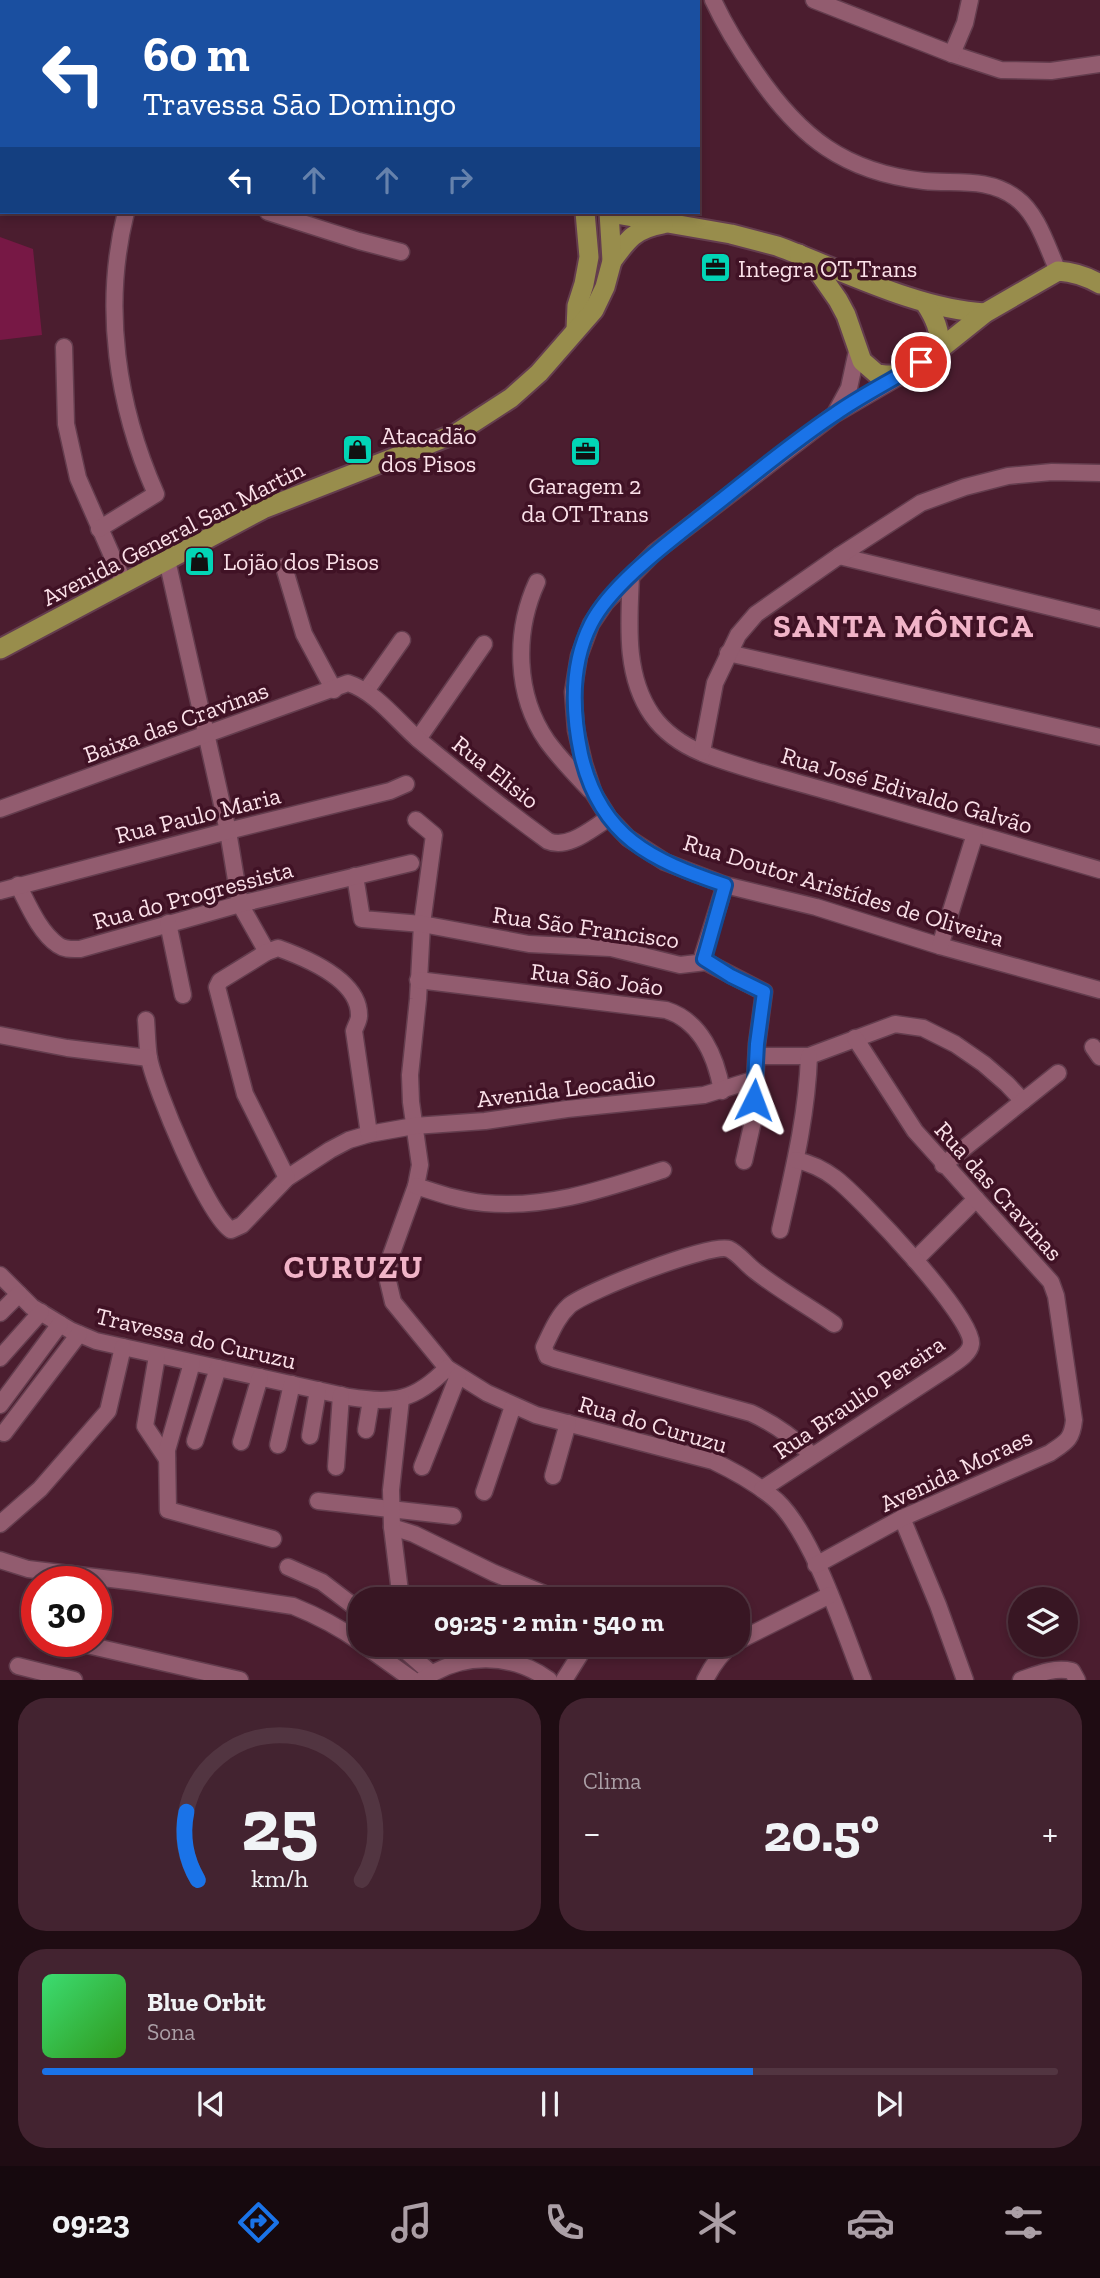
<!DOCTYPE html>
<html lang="pt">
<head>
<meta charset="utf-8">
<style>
  :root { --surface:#381623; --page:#432330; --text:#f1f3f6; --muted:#ab9fa6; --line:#523541; --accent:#1a73e8 }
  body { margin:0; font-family:"Zilla Slab",serif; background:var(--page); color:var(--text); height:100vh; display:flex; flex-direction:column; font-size:26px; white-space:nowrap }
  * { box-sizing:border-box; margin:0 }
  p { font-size:23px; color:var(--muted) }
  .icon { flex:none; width:38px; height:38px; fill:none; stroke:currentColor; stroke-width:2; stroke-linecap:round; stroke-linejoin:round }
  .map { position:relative; height:1680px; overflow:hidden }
  .panel { display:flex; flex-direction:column; gap:18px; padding:18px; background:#1f0c13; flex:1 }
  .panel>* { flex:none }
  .top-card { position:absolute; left:0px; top:0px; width:700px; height:214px; box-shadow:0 4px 10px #0003,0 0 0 2px var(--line); background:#1a4fa0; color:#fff; overflow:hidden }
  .controls { position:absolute; left:1008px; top:1587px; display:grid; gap:14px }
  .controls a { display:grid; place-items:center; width:70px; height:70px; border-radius:50%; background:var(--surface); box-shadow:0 4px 10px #0003,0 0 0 2px var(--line); font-size:35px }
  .speed { position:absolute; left:21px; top:1566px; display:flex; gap:14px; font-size:35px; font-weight:700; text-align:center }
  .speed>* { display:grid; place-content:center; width:91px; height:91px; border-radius:50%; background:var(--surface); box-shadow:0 4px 10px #0003,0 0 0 2px var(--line); line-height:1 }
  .speed .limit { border:10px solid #d22; background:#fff; color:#111 }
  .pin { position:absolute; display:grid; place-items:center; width:60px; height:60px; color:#fff; margin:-30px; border:4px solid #fff; border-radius:50%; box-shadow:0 2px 7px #0007 }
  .me { position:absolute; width:77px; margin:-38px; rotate:3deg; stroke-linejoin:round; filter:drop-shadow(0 0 5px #0008) }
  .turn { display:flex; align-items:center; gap:24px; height:147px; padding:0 28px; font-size:32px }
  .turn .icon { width:91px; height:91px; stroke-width:2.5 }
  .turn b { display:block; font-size:49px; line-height:60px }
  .lanes { display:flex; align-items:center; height:66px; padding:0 28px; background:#0003; justify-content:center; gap:35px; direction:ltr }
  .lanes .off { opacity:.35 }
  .big { font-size:52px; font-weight:700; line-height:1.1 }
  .panel .tile { flex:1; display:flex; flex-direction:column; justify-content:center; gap:10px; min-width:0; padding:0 24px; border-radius:28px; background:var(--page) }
  .panel .dial { align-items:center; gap:0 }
  .dial svg { height:182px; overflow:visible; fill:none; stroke:var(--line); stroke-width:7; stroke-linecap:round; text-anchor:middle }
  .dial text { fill:var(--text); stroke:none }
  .song { display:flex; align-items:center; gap:21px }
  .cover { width:84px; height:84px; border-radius:10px; background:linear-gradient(135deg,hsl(140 70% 55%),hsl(110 70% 35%)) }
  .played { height:7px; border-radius:4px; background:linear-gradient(90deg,var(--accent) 70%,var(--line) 70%) }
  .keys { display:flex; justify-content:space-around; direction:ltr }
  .heat { display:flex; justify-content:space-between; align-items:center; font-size:38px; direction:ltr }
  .panel .tiles { flex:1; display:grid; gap:18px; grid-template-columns:1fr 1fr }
  .tile:last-child { grid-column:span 2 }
  .trip { position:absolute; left:348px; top:1587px; width:402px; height:70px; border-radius:28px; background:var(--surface); box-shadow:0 4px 10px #0003,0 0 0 2px var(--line); font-weight:700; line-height:70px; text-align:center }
  .tabs { display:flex; height:112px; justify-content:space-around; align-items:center; background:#16090e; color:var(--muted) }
  .tabs .icon { width:49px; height:49px }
  .tabs .on { color:var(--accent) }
  .tabs b { font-size:32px; color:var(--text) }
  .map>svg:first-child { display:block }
  .green { fill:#771845 }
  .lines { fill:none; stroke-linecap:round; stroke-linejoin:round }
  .minor-casing { stroke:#643d4e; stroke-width:19 }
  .major-casing { stroke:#643d4e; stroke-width:23 }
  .minor { stroke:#925c6f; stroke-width:16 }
  .major { stroke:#988d4c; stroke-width:19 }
  .route-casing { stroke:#114b97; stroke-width:18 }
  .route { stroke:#1a73e8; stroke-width:12 }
  .labels { text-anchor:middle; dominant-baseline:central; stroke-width:7; stroke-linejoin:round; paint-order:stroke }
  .poi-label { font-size:24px; fill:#fbe1e9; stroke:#401225; text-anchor:start }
  .street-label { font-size:24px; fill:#fbe1e9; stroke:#401225 }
  .district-label { font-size:32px; font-weight:bold; letter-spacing:2px; fill:#f1b4c8; stroke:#401225 }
</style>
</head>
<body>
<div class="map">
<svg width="1100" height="1680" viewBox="0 0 1100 1680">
  <rect width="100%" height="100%" fill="#4b1d2f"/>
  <!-- green -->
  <polygon class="green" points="0,237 33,249 42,335 0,340"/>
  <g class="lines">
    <defs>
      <g id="minor">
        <polyline points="126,0 130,2"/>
        <polyline points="348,0 354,2"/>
        <polyline points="414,0 416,2"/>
        <path d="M713 0C725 26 740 50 756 73 800 137 844 172 924 181 955 184 989 177 1016 198 1038 214 1047 247 1058 271"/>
        <polyline points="814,0 952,54 1001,70 1051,71 1100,64"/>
        <polyline points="64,2 65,0"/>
        <polyline points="178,2 179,0"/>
        <polyline points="390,2 402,0"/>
        <polyline points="0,37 2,38"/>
        <polyline points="952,54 965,23 970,0"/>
        <polyline points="0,125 2,125"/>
        <polyline points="268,212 359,241 401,252"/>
        <polyline points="64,347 66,424 78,478 124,583"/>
        <polyline points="902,375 835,414 655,552 606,602 591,624 579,656 573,692 576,730 584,764 594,794 609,818 628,838 665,862 725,885 816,907 940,946 1100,990"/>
        <polyline points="836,412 849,388 857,351"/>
        <path d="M99 529 156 494C117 406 102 307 126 212"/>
        <polyline points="839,556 1100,619"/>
        <polyline points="167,560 228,831 240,904 267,952"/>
        <polyline points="284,567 304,634 334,690"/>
        <path d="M631 576C629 622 624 675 652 715 664 732 683 745 702 753 748 771 798 782 845 796 930 821 1015 846 1100 870"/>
        <path d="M537 582C514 632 515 695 547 741 560 759 575 774 590 790"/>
        <polyline points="728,653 1100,737"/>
        <polyline points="366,691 402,640"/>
        <polyline points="418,739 484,644"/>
        <polyline points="702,752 715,683 738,635 756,614 839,556 921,503 965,487 1008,476 1052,472 1100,473"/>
        <path d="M0 809 348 683C376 692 397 721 419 740 461 775 504 809 548 841 568 850 592 828 609 818"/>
        <path d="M416 820 434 835 422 924 418 999 410 1075 411 1102 420 1165 416 1186 390 1258 388 1281 393 1302 447 1368 487 1393 536 1415 713 1461C736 1472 758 1484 777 1501 813 1535 844 1631 863 1680"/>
        <polyline points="355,876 362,919 422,924 529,944 611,948 680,965 706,962"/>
        <path d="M18 885C28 904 39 932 58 945 65 950 72 949 80 949L240 904 411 863"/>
        <polyline points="0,891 228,831 390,791 406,784"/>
        <polyline points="168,923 183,995"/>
        <polyline points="940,946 975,834"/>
        <polyline points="706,962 764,992 757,1044 753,1121 744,1161"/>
        <polyline points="706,962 703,955 725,885"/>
        <path d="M418 980 666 1010C701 1021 716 1057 722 1091"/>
        <path d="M146 1020C147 1032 147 1046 149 1058 155 1089 207 1214 231 1230L242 1225 287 1178 330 1150 349 1140 369 1134 414 1126 485 1121 567 1109 704 1095 756 1079"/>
        <polyline points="0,1035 67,1048 149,1058"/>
        <polyline points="1093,1047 1100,1057"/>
        <polyline points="757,1056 809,1056 895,1024 923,1028 955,1044 984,1064 1007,1084 1023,1101"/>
        <polyline points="943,1165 1058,1073"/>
        <path d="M287 1178 245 1094 217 987 220 981 267 952 278 948C306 958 360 980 359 1016 359 1021 355 1027 354 1031L369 1134"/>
        <path d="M416 1186C438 1193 460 1201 484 1203 547 1209 604 1189 663 1170"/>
        <path d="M780 1230C793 1172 807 1116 809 1056"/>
        <polyline points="915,1260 976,1199"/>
        <path d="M0 1275 32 1307 70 1330 96 1341 349 1397C393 1404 415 1401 447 1368"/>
        <polyline points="0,1313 19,1294"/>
        <polyline points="157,1356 145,1426 167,1459"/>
        <polyline points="0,1358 41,1312"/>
        <polyline points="192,1363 167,1450 168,1510 273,1539"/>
        <polyline points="0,1405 60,1324"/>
        <polyline points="366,1430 371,1400"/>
        <polyline points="4,1433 79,1334"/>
        <polyline points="310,1436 318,1390"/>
        <polyline points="195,1441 218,1368"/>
        <polyline points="241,1442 260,1377"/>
        <polyline points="278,1445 292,1384"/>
        <path d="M812 1455C793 1437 775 1424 751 1413L555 1359 547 1356 544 1347C551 1333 557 1317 569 1306 584 1292 712 1242 729 1249 738 1253 746 1264 754 1270 779 1290 808 1306 834 1324"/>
        <polyline points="336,1467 341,1395"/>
        <polyline points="422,1467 458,1376"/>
        <polyline points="553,1476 568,1423"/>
        <path d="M762 1489 949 1367C956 1362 970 1354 971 1344 975 1318 859 1196 835 1178 823 1169 810 1163 796 1160"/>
        <polyline points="484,1492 513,1406"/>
        <polyline points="318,1501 453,1516"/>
        <polyline points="902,1518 938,1605 965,1680"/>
        <polyline points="0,1524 40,1489 108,1411 123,1347"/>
        <polyline points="392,1527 414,1534 494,1573 559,1600"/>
        <path d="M0 1560 28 1569 136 1582 293 1606C318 1616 339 1627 360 1642"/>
        <path d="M816 1565 902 1518 1050 1453C1066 1442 1072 1440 1074 1420L1056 1296 1051 1282 915 1131 855 1038"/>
        <polyline points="288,1567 322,1582 360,1611"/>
        <polyline points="401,1600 392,1527 391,1490 401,1399"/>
        <polyline points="738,1641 830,1595"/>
        <polyline points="74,1642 240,1680"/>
        <polyline points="364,1645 413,1680"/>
        <polyline points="399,1645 431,1673"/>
        <polyline points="18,1666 74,1680"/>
        <path d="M422 1680C460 1653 511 1652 549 1680"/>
        <polyline points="564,1680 586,1645"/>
        <path d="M705 1680C712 1666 720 1654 732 1645"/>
        <path d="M1021 1680C1038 1674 1054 1667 1072 1671L1077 1680"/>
      </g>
      <g id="major">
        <polyline points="517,0 517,2"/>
        <polyline points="541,0 542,2"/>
        <path d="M610 213 731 234 777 246C842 270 916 309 985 313"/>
        <path d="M799 254 815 267 838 300 846 315 862 361 877 374 885 375H902L940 349 985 313 1058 271C1074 272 1086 276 1100 284"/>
        <path d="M612 261C628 239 635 229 663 224"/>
        <path d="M925 303C935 318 940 330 940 349"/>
        <polyline points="576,330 577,306 584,284 589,257 585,212"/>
        <polyline points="0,649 263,509 457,433 511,398 539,373 594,310 605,287 612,261 609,212"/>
      </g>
    </defs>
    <!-- minor casing -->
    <use href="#minor" class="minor-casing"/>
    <!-- major casing -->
    <use href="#major" class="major-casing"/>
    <!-- minor -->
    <use href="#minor" class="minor"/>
    <!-- major -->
    <use href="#major" class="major"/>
  </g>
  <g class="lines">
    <defs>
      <path id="route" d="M754 1100 757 1044 764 992 731 976 704 959 725 885C651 860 600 837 581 754 572 711 570 665 591 624 610 586 666 544 700 517 744 483 788 445 835 414 862 395 893 380 921 362"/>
    </defs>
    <!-- route casing -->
    <use href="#route" class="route-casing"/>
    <!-- route -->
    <use href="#route" class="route"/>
  </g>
  <!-- icons -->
  <defs>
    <symbol id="office-square" viewBox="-11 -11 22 22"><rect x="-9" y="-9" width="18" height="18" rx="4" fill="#02d5b6" stroke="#401225"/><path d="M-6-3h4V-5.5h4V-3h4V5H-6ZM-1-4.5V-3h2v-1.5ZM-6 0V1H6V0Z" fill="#111"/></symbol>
    <symbol id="shop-square" viewBox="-11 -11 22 22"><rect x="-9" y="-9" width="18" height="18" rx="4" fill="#02d5b6" stroke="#401225"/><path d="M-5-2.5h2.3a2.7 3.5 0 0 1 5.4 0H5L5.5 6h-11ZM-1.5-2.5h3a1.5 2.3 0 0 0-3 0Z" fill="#111"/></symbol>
  </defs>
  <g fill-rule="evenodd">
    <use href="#office-square" x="698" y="250" width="35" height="35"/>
    <use href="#shop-square" x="340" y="432" width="35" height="35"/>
    <use href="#office-square" x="568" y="434" width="35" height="35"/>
    <use href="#shop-square" x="182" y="544" width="35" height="35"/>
  </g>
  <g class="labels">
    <!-- poi labels -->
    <g class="poi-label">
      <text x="738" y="268">Integra OT Trans</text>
      <text x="381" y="435">Atacadão<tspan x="381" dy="28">dos Pisos</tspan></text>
      <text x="585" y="485" text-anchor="middle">Garagem 2<tspan x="585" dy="28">da OT Trans</tspan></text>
      <text x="223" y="561">Lojão dos Pisos</text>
    </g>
    <!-- street labels -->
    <g class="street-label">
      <text transform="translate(173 533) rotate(-27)">Avenida General San Martin</text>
      <text transform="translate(176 722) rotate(-20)">Baixa das Cravinas</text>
      <text transform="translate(496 772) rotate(38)">Rua Elisio</text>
      <text transform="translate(907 790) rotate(16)">Rua José Edivaldo Galvão</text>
      <text transform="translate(198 815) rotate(-14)">Rua Paulo Maria</text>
      <text transform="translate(844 890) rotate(17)">Rua Doutor Aristídes de Oliveira</text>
      <text transform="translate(193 895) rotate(-15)">Rua do Progressista</text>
      <text transform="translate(586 927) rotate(8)">Rua São Francisco</text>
      <text transform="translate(597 979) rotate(7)">Rua São João</text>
      <text transform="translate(566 1088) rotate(-7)">Avenida Leocadio</text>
      <text transform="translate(999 1191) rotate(48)">Rua das Cravinas</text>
      <text transform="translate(196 1338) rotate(13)">Travessa do Curuzu</text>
      <text transform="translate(859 1397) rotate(-34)">Rua Braulio Pereira</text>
      <text transform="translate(653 1424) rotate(16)">Rua do Curuzu</text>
      <text transform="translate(956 1470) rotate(-25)">Avenida Moraes</text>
    </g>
    <!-- district labels -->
    <g class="district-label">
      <text x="904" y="626">SANTA MÔNICA</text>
      <text x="354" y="1267">CURUZU</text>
    </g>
  </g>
</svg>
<div class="controls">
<a><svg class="icon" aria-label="layers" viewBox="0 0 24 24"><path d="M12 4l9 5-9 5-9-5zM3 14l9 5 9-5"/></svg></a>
</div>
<div class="speed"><div class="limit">30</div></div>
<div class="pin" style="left:921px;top:362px;background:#d93025"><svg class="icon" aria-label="arrive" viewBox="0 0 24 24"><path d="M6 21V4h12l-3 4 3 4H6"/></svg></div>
<svg class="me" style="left:754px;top:1100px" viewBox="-20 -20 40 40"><path d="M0-17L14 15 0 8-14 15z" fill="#1a73e8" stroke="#fff" stroke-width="4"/></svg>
<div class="trip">09:25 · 2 min · 540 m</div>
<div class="top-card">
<div class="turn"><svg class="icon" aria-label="left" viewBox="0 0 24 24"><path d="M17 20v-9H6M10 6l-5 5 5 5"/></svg><div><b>60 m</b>Travessa Sāo Domingo</div></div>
<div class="lanes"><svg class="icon" aria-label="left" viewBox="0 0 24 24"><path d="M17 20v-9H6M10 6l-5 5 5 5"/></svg><svg class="icon off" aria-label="ahead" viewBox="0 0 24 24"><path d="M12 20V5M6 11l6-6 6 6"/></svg><svg class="icon off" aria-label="ahead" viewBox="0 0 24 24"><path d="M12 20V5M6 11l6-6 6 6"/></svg><svg class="icon off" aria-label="right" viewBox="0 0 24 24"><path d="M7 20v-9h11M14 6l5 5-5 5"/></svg></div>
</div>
</div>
<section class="panel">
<div class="tiles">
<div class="tile dial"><svg viewBox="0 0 100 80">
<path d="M14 69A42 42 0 1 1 86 69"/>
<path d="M14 69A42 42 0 0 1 9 39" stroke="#1a73e8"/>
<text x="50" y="56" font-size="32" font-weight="700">25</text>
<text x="50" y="72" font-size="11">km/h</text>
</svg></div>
<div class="tile"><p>Clima</p>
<div class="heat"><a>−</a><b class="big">20.5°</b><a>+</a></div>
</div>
<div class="tile">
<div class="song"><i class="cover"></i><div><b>Blue Orbit</b><p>Sona</p></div></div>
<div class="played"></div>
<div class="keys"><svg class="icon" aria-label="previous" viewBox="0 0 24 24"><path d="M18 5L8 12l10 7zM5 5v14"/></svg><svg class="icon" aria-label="pause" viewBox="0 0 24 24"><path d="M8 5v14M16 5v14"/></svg><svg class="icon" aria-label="next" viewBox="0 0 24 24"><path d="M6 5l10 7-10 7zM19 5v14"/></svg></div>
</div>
</div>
</section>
<nav class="tabs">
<b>09:23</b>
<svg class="icon on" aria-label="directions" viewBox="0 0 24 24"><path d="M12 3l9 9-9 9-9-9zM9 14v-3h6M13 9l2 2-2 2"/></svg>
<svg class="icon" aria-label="music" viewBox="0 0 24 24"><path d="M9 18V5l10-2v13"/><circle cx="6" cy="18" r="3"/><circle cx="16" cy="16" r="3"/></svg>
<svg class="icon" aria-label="phone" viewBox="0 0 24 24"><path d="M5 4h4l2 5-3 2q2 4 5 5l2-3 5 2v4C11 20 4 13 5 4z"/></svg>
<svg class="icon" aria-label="climate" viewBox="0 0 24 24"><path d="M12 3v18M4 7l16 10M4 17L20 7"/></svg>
<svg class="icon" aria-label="car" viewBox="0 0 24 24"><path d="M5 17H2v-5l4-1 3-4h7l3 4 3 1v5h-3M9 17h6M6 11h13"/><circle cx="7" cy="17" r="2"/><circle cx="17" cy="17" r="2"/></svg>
<svg class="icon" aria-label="filters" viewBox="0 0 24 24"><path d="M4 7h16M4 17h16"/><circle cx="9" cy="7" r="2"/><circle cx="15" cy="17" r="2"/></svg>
</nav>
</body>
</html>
